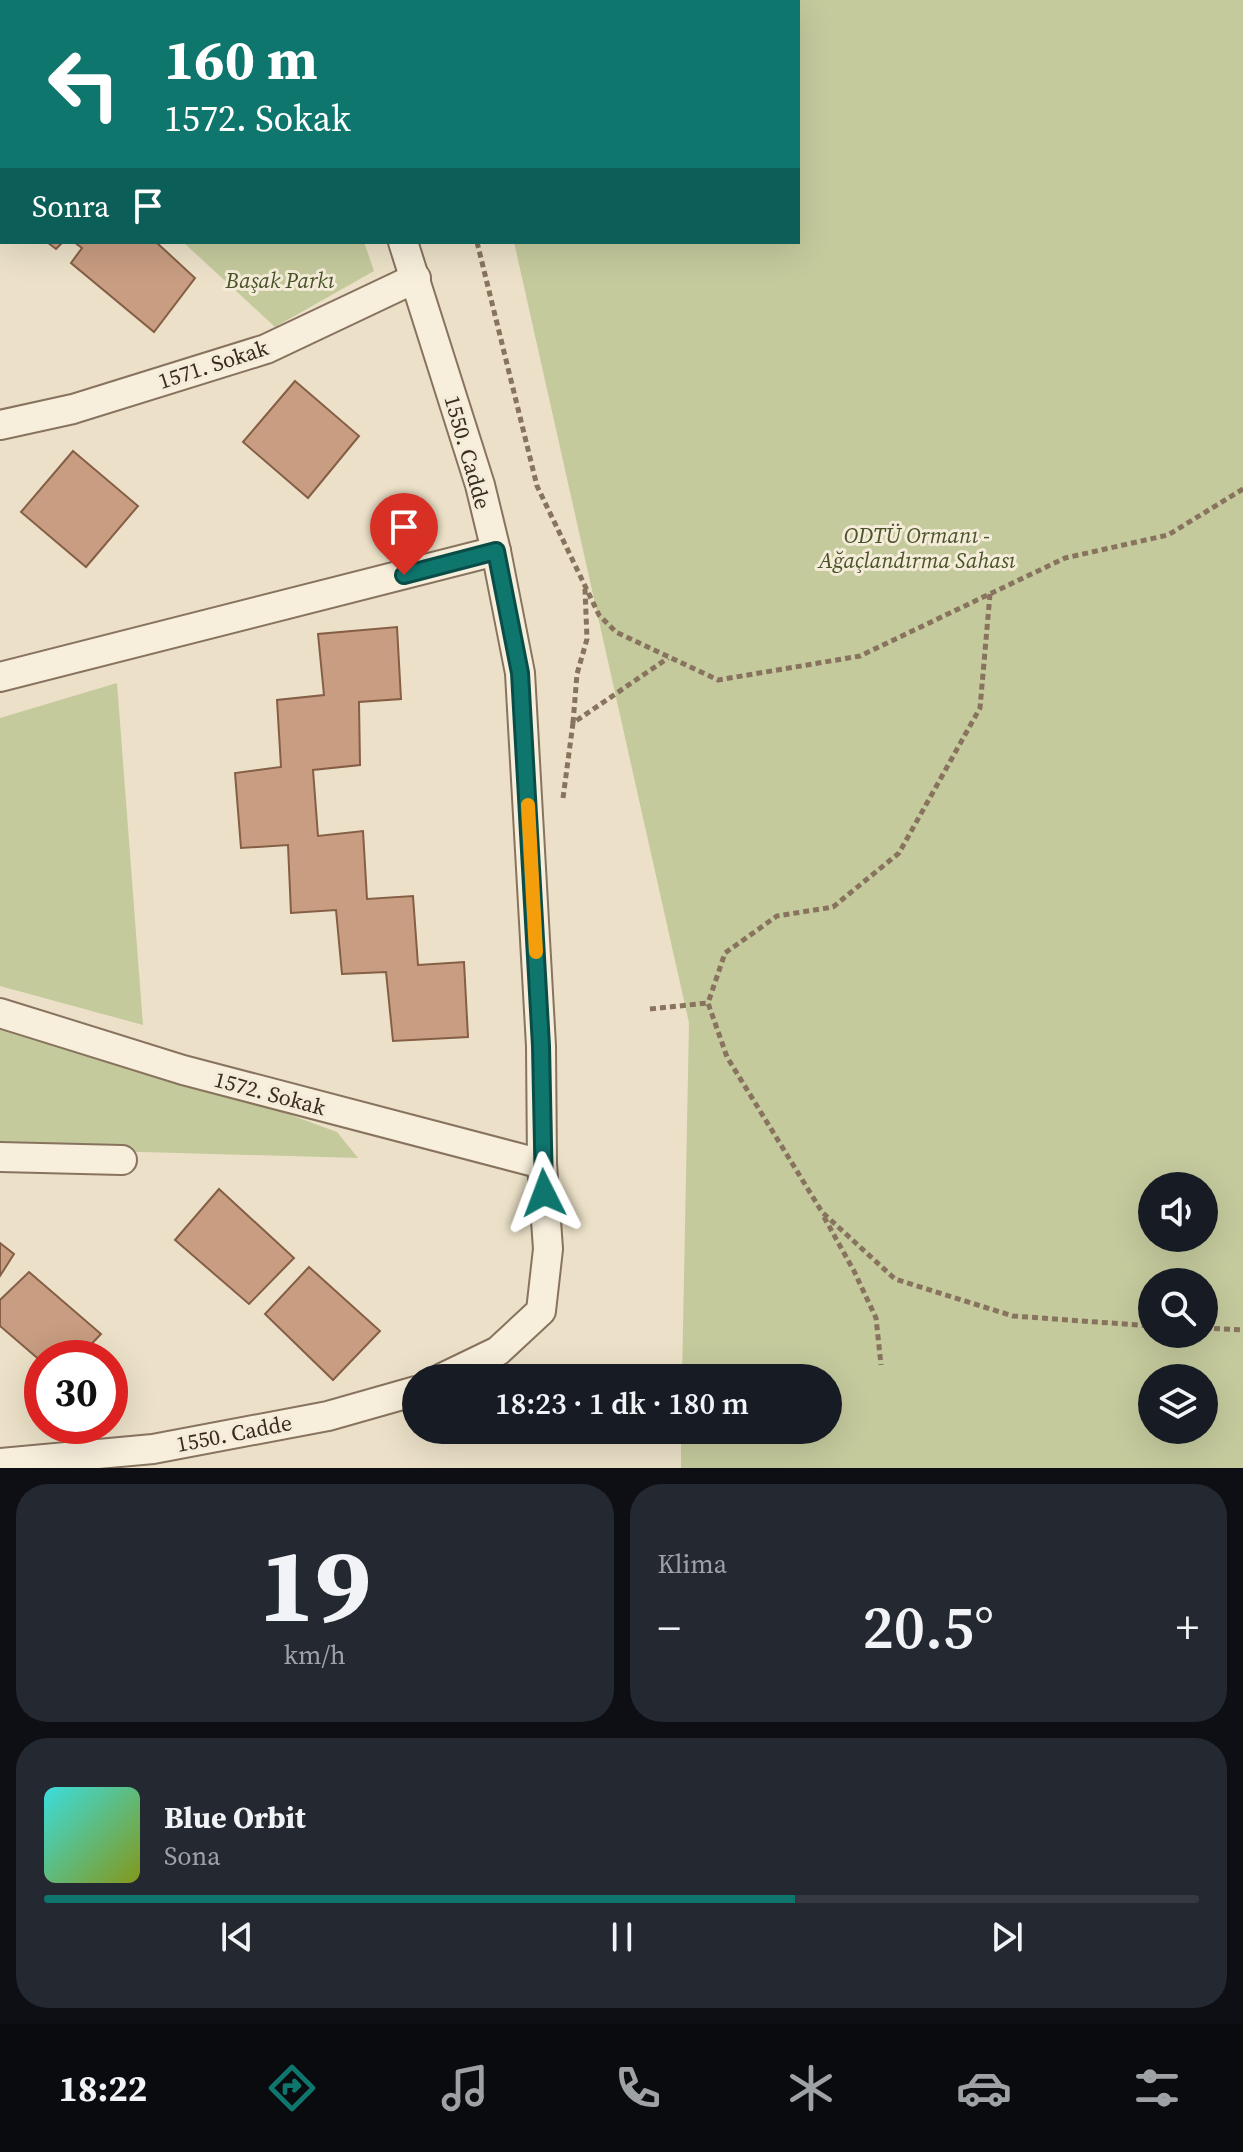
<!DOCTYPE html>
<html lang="tr">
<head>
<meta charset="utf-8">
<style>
  :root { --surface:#171b24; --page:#242831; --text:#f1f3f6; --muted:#9ea1a6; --line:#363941; --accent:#0f766e }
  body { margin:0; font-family:"Source Serif 4",serif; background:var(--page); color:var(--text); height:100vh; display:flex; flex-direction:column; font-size:30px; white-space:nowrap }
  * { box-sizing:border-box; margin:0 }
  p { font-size:26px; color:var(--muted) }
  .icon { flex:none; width:44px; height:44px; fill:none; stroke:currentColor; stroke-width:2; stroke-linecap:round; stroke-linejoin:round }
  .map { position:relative; height:1468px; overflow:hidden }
  .sheet { display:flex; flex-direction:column; gap:16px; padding:16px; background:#0d0f14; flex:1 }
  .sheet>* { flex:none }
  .top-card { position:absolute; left:0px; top:0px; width:800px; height:244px; box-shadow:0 8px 32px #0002; background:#0f766e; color:#fff; overflow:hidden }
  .buttons { position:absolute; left:1138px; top:1172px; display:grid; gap:16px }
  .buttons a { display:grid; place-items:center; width:80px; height:80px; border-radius:50%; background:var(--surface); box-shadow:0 8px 32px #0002; font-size:40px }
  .speed { position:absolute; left:24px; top:1340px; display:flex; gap:16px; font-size:40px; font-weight:700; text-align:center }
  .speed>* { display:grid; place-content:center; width:104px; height:104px; border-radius:50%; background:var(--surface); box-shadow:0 8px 32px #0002; line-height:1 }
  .speed .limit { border:12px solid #d22; background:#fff; color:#111 }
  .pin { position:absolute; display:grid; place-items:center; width:68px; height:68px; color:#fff; margin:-82px -34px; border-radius:50% 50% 50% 0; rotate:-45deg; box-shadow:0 0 8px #0007 }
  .pin .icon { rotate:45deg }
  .me { position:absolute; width:88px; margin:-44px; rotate:357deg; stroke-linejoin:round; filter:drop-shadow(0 0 6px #0008) }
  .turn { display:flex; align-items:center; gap:28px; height:168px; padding:0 32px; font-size:36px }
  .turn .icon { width:104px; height:104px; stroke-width:2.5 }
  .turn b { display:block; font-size:56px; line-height:68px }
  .then { display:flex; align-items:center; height:76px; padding:0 32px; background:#0003; gap:16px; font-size:30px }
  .big { font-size:60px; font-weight:600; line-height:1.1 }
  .sheet .widget { flex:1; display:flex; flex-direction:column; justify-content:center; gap:12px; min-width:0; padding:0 28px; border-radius:32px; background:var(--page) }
  .sheet .dial { align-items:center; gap:0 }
  .dial b { font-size:104px; line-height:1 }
  .song { display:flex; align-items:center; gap:24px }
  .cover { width:96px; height:96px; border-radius:12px; background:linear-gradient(135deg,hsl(180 70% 55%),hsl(70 70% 35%)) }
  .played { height:8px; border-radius:4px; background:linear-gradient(90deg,var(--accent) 65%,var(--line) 65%) }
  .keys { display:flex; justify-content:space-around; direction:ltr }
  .heat { display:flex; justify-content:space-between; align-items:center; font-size:44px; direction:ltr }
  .sheet .tiles { flex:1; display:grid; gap:16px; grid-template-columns:1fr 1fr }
  .widget:last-child { grid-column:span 2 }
  .trip { position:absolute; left:402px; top:1364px; width:440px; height:80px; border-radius:40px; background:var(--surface); box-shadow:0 8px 32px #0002; font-weight:600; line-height:80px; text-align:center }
  .tabs { display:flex; height:128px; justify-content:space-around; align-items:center; background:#090b0e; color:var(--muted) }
  .tabs .icon { width:56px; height:56px }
  .tabs .on { color:var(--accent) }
  .tabs b { font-size:36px; color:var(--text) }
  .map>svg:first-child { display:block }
  .green { fill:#c5ca9d; fill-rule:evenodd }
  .building { fill:#c89d81; stroke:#855e46; stroke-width:2 }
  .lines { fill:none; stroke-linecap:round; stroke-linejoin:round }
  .minor-casing { stroke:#87735e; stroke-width:32 }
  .path { stroke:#87735e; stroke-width:5; stroke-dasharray:6 4; stroke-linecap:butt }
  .minor { stroke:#f7eedb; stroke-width:28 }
  .route-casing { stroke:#0a4d48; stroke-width:20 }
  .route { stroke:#0f766e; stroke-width:14 }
  .slow { stroke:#f59e0b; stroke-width:14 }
  .labels { text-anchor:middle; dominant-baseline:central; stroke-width:6; stroke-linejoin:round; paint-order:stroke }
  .park-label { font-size:22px; font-style:italic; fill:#495429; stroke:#f4ebd8 }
  .street-label { font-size:22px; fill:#382c21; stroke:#f4ebd8 }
</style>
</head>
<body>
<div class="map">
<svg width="1243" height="1468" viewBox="0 0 1243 1468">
  <rect width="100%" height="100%" fill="#ece1c8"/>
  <!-- green -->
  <g class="green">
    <path d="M460 0H1243V1468H681V1430H828V1378H682L689 1023 514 242H798V2ZM1152 1186H1204V1238H1152ZM1152 1282H1204V1334H1152ZM1152 1378H1204V1430H1152Z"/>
    <polygon points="183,242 364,242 374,271 275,327"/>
    <polygon points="117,683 143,1025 0,986 0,718"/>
    <polygon points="0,1008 337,1132 358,1158 0,1148"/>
  </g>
  <!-- building -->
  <g class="building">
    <polygon points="2,159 2,202 0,201"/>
    <polygon points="47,242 63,242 56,249"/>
    <polygon points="74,242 156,242 195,278 154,332 71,263 82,248"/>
    <polygon points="295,381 359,436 308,498 243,442"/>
    <polygon points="73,451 138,506 86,567 21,512"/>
    <polygon points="397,627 401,699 359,702 360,765 313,770 318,836 363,831 367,899 413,896 418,965 464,962 468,1037 393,1041 386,972 342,974 336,910 291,913 288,845 241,848 235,773 281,767 277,700 324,695 318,634"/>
    <polygon points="219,1189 294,1258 249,1304 175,1240"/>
    <polygon points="0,1243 14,1254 0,1276"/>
    <polygon points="309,1267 380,1331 333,1380 265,1314"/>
    <polygon points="29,1272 101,1334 78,1358 42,1358 42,1362 0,1326 0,1300"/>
  </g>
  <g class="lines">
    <defs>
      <g id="minor">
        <polyline points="78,0 79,2"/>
        <polyline points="321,0 321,2"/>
        <polyline points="0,86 2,86"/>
        <polyline points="403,242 480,485 496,551 520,673 541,1046 542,1164 548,1249 541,1311 498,1351 442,1378"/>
        <polyline points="0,425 73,409 266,349 416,278"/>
        <polyline points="0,677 496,551"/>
        <polyline points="0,1013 183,1070 542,1164"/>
        <polyline points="0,1157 122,1160"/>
        <polyline points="0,1463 153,1449 328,1416 416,1391"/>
      </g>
    </defs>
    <!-- minor casing -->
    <use href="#minor" class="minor-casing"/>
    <!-- path -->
    <g class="path">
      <polyline points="417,0 417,2"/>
      <polyline points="486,2 488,0"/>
      <polyline points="477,242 537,486 599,615 616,632 718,680 860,656 1065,558 1168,535 1243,489"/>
      <polyline points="990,594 980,708 899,853 833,907 777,916 725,953 708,1003 727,1057 822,1212 895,1279 1013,1316 1152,1326"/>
      <polyline points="573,723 577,674 587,639 585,589"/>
      <polyline points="563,798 573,723 668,658"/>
      <polyline points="650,1009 708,1003"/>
      <polyline points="824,1217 854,1271 876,1318 881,1365"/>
      <polyline points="1204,1328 1243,1330"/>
    </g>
    <!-- minor -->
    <use href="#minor" class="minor"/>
  </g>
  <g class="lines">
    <defs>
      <polyline id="route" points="404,575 496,551 520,673 541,1046 544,1193"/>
    </defs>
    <!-- route casing -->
    <use href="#route" class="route-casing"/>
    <!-- route -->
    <use href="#route" class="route"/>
    <!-- slow -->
    <polyline class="slow" points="528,805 536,952"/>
  </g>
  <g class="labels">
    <!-- park labels -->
    <g class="park-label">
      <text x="280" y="280">Başak Parkı</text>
      <text x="917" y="535">ODTÜ Ormanı -<tspan x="917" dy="25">Ağaçlandırma Sahası</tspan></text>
    </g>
    <!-- street labels -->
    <g class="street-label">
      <text transform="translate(213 364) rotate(-18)">1571. Sokak</text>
      <text transform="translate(468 452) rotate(74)">1550. Cadde</text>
      <text transform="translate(270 1093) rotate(15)">1572. Sokak</text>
      <text transform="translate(234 1433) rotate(-11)">1550. Cadde</text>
    </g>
  </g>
</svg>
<div class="buttons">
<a><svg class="icon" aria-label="sound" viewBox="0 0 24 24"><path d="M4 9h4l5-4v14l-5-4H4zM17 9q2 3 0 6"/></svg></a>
<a><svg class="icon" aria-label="search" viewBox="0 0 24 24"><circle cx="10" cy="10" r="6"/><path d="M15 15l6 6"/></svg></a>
<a><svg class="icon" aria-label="layers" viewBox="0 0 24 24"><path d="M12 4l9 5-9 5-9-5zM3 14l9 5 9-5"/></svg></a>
</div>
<div class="speed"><div class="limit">30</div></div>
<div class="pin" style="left:404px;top:575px;background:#d93025"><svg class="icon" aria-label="arrive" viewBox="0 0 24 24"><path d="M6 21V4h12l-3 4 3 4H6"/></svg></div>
<svg class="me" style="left:544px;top:1193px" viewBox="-20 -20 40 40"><path d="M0-17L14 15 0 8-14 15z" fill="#0f766e" stroke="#fff" stroke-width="4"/></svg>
<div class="trip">18:23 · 1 dk · 180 m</div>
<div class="top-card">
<div class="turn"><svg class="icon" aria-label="left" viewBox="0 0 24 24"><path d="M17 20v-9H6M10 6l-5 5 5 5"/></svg><div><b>160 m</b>1572. Sokak</div></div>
<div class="then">Sonra<svg class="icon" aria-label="arrive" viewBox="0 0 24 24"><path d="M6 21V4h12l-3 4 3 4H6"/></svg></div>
</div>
</div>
<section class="sheet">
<div class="tiles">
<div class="widget dial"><b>19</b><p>km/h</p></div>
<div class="widget"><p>Klima</p>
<div class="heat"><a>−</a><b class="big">20.5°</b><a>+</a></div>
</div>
<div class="widget">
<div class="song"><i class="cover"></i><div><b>Blue Orbit</b><p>Sona</p></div></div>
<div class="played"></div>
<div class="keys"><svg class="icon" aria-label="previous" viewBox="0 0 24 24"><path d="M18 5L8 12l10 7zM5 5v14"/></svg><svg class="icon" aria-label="pause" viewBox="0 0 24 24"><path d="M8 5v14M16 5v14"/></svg><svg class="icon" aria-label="next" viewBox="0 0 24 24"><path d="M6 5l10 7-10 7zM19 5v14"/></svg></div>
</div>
</div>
</section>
<nav class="tabs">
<b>18:22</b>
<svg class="icon on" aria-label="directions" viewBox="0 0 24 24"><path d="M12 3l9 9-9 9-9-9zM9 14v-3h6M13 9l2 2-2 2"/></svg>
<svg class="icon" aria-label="music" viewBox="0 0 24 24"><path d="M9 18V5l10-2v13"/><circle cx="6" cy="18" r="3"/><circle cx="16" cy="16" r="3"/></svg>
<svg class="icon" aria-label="phone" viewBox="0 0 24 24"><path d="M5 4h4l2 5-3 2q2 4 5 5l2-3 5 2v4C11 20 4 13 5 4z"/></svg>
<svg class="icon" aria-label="climate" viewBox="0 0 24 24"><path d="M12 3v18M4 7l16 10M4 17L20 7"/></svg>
<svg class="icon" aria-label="car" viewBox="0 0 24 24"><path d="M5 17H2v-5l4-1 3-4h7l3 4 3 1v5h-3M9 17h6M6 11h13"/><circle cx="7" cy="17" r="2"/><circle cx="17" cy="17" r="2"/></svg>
<svg class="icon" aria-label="filters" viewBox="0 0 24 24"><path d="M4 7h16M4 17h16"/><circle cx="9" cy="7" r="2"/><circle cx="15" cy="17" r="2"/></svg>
</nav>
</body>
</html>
